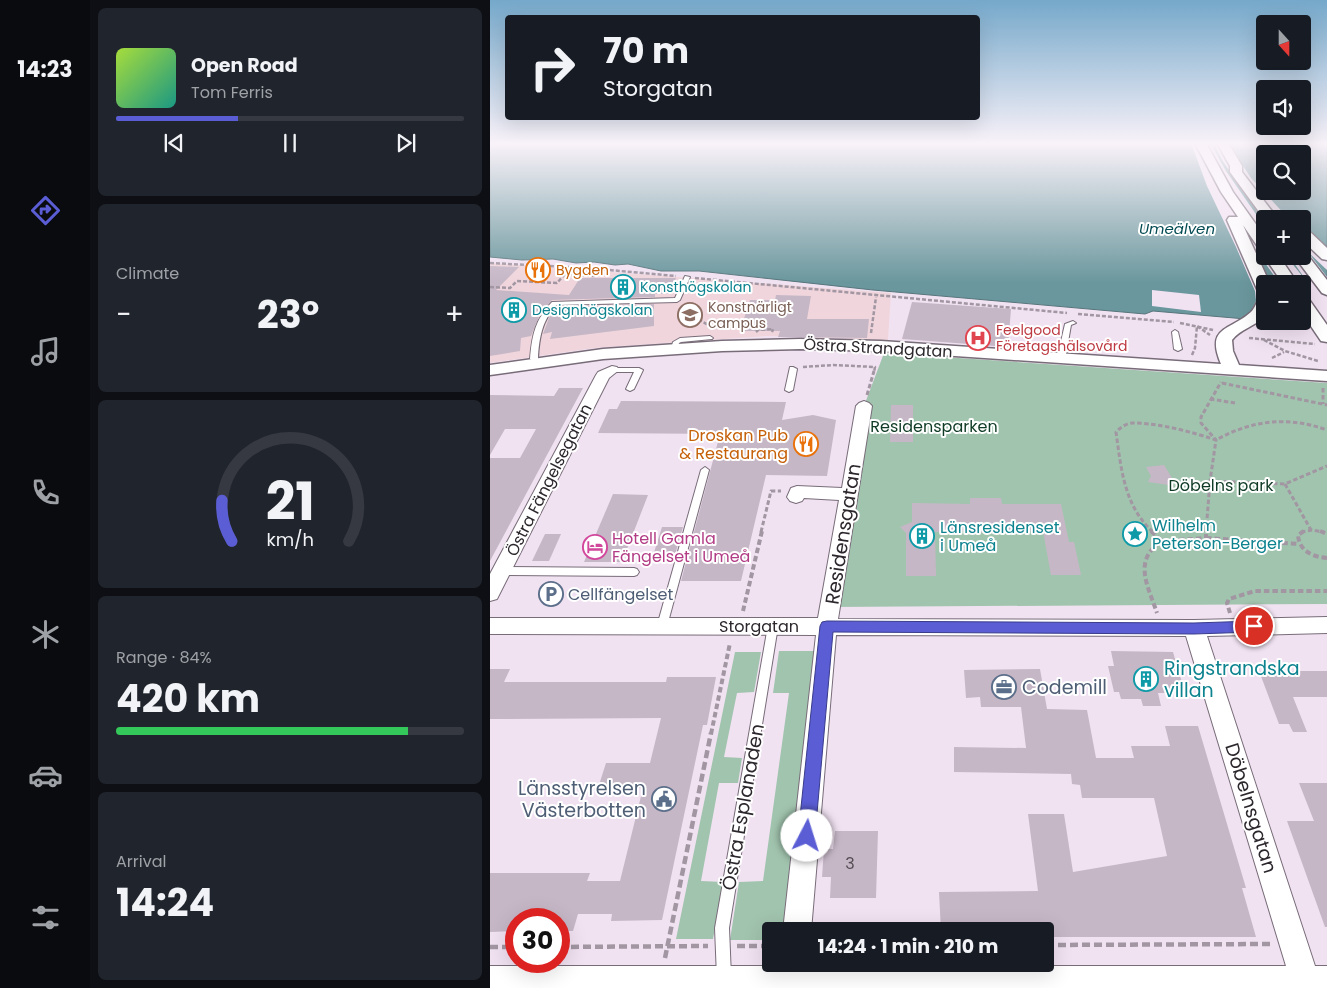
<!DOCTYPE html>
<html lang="en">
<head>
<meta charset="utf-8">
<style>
  :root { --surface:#171b24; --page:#20242c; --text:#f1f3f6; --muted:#9ea1a6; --line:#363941; --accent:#5a5dd4 }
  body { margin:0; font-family:Poppins,sans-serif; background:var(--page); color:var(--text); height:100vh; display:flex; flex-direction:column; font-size:19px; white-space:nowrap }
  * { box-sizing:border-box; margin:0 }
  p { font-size:16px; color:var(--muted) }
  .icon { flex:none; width:28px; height:28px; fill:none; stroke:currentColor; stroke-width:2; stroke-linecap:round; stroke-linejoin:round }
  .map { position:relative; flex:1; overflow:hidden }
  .drawer { display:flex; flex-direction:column; gap:8px; padding:8px; background:#0d0f14; width:400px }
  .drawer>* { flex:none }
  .hud { position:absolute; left:15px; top:15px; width:475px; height:105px; border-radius:5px; box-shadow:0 5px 20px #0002; background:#171b24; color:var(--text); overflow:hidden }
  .needle { width:32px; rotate:159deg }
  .controls { position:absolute; left:766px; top:15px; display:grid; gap:10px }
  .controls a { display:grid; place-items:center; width:55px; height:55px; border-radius:5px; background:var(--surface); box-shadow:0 5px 20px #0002; font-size:25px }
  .speed { position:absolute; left:15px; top:908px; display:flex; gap:10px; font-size:25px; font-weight:700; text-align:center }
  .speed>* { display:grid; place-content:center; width:65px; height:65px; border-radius:50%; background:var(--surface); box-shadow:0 5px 20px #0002; line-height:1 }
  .speed .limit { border:8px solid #d22; background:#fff; color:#111 }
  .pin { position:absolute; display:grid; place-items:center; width:42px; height:42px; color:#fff; margin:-21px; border:2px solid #fff; border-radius:50%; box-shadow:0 1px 5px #0007 }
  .me { position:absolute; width:55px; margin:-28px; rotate:5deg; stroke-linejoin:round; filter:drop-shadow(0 0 4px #0008) }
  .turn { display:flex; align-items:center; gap:18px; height:105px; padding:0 15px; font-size:22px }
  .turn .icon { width:65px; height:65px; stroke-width:2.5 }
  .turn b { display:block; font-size:35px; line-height:42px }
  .big { font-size:38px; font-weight:700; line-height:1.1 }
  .drawer .card { flex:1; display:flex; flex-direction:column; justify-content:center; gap:8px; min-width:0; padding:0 18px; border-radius:8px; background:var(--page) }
  .drawer .dial { align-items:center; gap:0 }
  .dial svg { height:130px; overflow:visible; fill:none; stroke:var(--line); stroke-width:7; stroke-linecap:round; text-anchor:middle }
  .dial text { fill:var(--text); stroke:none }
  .song { display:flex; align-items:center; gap:15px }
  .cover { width:60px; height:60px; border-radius:8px; background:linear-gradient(135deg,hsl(80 70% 55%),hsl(170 70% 35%)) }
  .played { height:5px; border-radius:2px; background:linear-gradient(90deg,var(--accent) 35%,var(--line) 35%) }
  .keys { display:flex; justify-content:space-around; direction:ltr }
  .heat { display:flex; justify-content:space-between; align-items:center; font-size:28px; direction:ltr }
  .charge { height:8px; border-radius:4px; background:linear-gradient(90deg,#34c759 84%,var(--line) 0) }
  .trip { position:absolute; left:272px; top:922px; width:292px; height:50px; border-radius:5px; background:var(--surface); box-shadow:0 5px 20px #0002; font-weight:700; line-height:50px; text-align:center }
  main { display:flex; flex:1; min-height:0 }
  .tab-bar { display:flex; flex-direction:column; width:90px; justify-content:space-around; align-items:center; background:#090b0e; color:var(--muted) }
  .tab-bar .icon { width:35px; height:35px }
  .tab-bar .on { color:var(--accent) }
  .tab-bar b { font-size:22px; color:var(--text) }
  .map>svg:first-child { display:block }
  .industrial { fill:#f0d6dc }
  .green { fill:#a1c4ae }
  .water { fill:#6a979d; stroke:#57757b; fill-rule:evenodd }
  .pier { fill:#f1e2f2 }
  .building { fill:#c6b7c6 }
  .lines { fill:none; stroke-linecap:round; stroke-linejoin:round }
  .service-casing { stroke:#786c79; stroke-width:2 }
  .minor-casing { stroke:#786c79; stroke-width:2 }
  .tertiary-casing { stroke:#786c79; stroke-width:3 }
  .path-far3 { stroke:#a196a2; stroke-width:2.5; stroke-dasharray:4 2; stroke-linecap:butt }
  .path-far2 { stroke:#a196a2; stroke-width:3; stroke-dasharray:4.5 2.5; stroke-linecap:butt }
  .path-far1 { stroke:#a196a2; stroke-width:4; stroke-dasharray:5.5 3; stroke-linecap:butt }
  .path { stroke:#a196a2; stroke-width:4.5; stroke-dasharray:8 4; stroke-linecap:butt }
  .service { fill:#fff; fill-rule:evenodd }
  .minor { fill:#fff; fill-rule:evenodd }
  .tertiary { fill:#fff; fill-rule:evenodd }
  .route { fill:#5a5dd4; stroke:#3a3c8a }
  .labels { text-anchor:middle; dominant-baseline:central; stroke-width:4; stroke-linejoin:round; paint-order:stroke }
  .far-food-label { font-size:14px; fill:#c56008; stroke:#fff; text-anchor:start }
  .far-culture-label { font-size:14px; fill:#0d838f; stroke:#fff; text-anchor:start }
  .far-education-label { font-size:14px; fill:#785e54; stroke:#fff; text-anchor:start }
  .far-health-label { font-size:14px; fill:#be3a42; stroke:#fff; text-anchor:start }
  .far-water-label { font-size:15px; font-style:italic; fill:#034b52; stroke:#fff }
  .street-label { font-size:16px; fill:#2c272c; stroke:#fff }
  .park-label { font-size:16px; fill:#0f3b25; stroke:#fff }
  .food-label { font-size:16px; fill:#c56008; stroke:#fff; text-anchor:end }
  .culture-label { font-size:16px; fill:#0d838f; stroke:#fff; text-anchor:start }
  .hotel-label { font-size:16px; fill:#b23c85; stroke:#fff; text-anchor:start }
  .service-label { font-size:16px; fill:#4e5e75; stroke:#fff; text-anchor:start }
  .near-number-label { font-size:16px; fill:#524b52 }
  .near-street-label { font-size:19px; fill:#2c272c; stroke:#fff }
  .near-culture-label { font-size:19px; fill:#0d838f; stroke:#fff; text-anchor:start }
  .near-service-label { font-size:19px; fill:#4e5e75; stroke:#fff; text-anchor:start }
</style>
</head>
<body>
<main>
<nav class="tab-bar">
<b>14:23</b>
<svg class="icon on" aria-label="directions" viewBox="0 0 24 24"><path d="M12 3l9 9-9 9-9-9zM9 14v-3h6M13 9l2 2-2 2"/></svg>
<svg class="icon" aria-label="music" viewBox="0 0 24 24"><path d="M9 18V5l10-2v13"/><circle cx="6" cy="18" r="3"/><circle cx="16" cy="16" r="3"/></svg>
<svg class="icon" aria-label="phone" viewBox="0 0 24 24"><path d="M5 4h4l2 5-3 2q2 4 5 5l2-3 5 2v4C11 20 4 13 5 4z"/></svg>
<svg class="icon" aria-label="climate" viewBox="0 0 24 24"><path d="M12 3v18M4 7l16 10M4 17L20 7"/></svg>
<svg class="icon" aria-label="car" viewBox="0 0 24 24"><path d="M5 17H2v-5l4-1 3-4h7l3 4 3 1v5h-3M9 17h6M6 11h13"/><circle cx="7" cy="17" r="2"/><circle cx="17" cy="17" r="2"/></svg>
<svg class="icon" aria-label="filters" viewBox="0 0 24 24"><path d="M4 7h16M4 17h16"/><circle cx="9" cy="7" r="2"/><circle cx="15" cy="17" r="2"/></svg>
</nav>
<section class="drawer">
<div class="card">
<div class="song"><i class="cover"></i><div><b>Open Road</b><p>Tom Ferris</p></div></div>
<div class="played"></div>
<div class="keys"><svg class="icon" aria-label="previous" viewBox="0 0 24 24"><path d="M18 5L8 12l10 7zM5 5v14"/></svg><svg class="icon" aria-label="pause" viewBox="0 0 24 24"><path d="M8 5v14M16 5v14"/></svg><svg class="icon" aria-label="next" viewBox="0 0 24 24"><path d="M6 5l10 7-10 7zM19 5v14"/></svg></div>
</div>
<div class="card"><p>Climate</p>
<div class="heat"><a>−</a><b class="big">23°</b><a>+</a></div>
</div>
<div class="card dial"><svg viewBox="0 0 100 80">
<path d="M14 69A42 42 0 1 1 86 69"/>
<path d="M14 69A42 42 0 0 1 8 44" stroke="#5a5dd4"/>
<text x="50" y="56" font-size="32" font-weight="700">21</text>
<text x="50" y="72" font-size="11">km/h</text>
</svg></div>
<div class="card"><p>Range · 84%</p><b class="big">420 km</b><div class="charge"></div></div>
<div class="card"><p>Arrival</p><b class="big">14:24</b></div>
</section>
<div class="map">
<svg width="837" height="988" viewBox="0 0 837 988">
  <rect width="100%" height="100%" fill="#f1e2f2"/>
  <!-- industrial -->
  <polygon class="industrial" points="0,263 401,293 398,340 277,336 104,348 0,363"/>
  <!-- green -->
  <g class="green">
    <polygon points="394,353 837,383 837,604 341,607 374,406"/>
    <polygon points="289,651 329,651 298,931 281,931 281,940 240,940 249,882 273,881 299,693 283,693"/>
    <polygon points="245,652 271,652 264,692 247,693 234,757 252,758 248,783 229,783 211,881 233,882 223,939 186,939"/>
  </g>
  <!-- water -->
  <path class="water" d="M0 143H837V326L663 311 655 314 383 290 209 271H171L138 264 125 265 104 262 86 263 63 259 32 260 0 257ZM775 154H812V191H775ZM775 219H812V256H775ZM775 284H812V321H775Z"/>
  <!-- pier -->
  <g class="pier">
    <polygon points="701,143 720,143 736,171 775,227 775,256 796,256 818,283 799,256 812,256 813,232 837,256 837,270 818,252 837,277 837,329 822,327 813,315 812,284 790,284 765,249 761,249 775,284 775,315 767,323 750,322 759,315 766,301 765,291 746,247 717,186"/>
    <polygon points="724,143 738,143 761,178 799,219 775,219 775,223 732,160"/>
    <polygon points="662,290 709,295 711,312 662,306"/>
  </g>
  <!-- building -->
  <g class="building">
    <polygon points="0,266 29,267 6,290 79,295 90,278 186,278 179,294 165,294 165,297 62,300 50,314 41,336 31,338 30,351 0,356"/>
    <polygon points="286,295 321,296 317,319 379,319 377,338 288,337 290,331 250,331 260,300 285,300"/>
    <polygon points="422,302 521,309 518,347 412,339"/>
    <polygon points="164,304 164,326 60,339 62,332 53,334 59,318 67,307"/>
    <polygon points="69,388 93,388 0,561 0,458 30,458 46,429 15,429 0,455 0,395 64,396"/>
    <polygon points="131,401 296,402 292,420 323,415 346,420 337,476 276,475 251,581 191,581 230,434 108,433 119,409 127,409"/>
    <polygon points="401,405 423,405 423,442 400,442"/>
    <polygon points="674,465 682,478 679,485 658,482 661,476 656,467"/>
    <polygon points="123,494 158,495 132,562 94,562"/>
    <polygon points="480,498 511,498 512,504 571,504 579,542 584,542 591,575 561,575 553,531 483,533 483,531 445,532 446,576 416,576 416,533 410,527 422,522 422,503 480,504"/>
    <polygon points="172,527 193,527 183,562 161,562"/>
    <polygon points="55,534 71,534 59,561 42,561"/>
    <polygon points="621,651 683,652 695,693 668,693 671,706 653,706 651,699 631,699 629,692 624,692 618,666 624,666"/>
    <polygon points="0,669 20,669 14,682 176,682 177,677 226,677 217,725 213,725 172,920 121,921 122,914 88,914 83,931 69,931 69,919 26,919 26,931 0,932 0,873 100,873 97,881 130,881 153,788 108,788 116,763 160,763 171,718 0,719"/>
    <polygon points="550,669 557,709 597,710 606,758 644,758 641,746 680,746 675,726 708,726 756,888 752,888 766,937 556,937 556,931 451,931 449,892 548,891 538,814 574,814 583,872 677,856 664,798 592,798 590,785 582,784 581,774 464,772 464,747 536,748 531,707 491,707 490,697 476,698 474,670"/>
    <polygon points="769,671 837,671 837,697 803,697 817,732 803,732 799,724 789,724"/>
    <polygon points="809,783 837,783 837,927 835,927 797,821 824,821"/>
    <polygon points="345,831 388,831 386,898 340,898 341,877 332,877 334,849 343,849"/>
  </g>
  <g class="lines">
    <defs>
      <g id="service">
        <path d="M195 276 200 277 190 300 187 302 66 305C52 321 49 338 48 359L44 361 40 359C42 335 45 320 62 302L185 298Z"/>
        <polygon points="583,321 586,323 581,325 575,359 574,361 568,361 567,359 575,324"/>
        <polygon points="685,330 688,332 692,349 688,351 684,349 682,332"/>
        <polygon points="220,336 223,338 222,339 191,342 189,343 187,350 185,351 181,349 183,342 190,338"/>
        <polygon points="300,367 303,367 307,369 303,390 299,392 295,390"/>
        <polygon points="119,368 149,368 153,370 144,389 140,391 136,389 144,372 119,372"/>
        <polygon points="215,467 219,470 177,626 176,629 172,630 168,629 167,626 211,470"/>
        <polygon points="11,567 144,568 147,569 149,572 147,575 144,576 11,575 8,574 6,571 8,568"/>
        <polygon points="283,622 287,623 288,626 239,928 241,977 239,982 234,984 229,982 227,977 225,928 278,626 279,623"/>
      </g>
      <g id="minor">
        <polygon points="122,366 127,367 129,370 119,378 7,599 0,601 0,574 106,375 108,372"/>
        <polygon points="374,401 379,403 382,406 348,619 704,620 837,617 837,633 717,636 825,966 837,966 837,988 0,988 0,966 290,966 290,964 318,964 318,966 796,966 696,636 346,635 321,931 293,931 326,635 0,634 0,618 328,618 349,500 314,498 312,501 306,503 300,501 297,497 301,488 307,486 352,488 366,406 369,403"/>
      </g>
      <g id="tertiary">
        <polygon points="705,143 716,143 743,192 775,237 775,251 770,250 753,225 780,284 775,284 775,294 770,292 767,289 737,220 739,217 748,217 731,192"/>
        <polygon points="727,143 738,143 752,166 752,172 788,219 775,220 740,172 740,166"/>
        <polygon points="812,228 817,229 837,248 837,260 832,259 812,240"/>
        <polygon points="812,252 816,253 837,280 837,295 832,293 804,256 812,256"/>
        <polygon points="775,254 775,256 789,256 808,284 793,284 774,256"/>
        <polygon points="812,296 818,298 837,325 837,342 831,341 812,313"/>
        <path d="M775 297V316C766 326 750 329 742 340L743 351 749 365 837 371V381L391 351 310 349 232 351 113 359 0 375V365L113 349 232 341 310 339 391 341 731 364C715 326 740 331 761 312 765 308 766 303 769 299Z"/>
      </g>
    </defs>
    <!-- service casing -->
    <use href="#service" class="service-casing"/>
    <!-- minor casing -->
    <use href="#minor" class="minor-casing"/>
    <!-- tertiary casing -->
    <use href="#tertiary" class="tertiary-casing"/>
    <!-- path-far3 -->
    <g class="path-far3">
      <polyline points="0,263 97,268 186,276"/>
      <polyline points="205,278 577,313"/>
      <polyline points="0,287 20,288 27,281 67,283 74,275 104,276 110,270"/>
      <polyline points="211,312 211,321 220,326 221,330"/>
      <polyline points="588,314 684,322"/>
      <polyline points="690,323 723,330"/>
      <polyline points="266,332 268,330 283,329 282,332"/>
      <polyline points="381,333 386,297"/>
      <polyline points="759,338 825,344"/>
      <polyline points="774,340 795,351 828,361"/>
      <polyline points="702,355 705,348 707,326 720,335"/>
      <polyline points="782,358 794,352"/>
      <polyline points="313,367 343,365 385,367 384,372"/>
    </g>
    <!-- path-far2 -->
    <g class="path-far2">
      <polyline points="732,383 837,405"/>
      <polyline points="833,388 833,404"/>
      <polyline points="377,395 384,371"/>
      <polyline points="720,399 745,403"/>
      <polyline points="720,481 795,484 837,466"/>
      <polyline points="795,484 821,530"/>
      <polyline points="271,532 281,491 291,491"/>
      <path d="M663 532C634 506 631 468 626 432 631 427 637 423 643 423 669 423 702 432 726 440 762 420 798 416 837 430"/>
      <polyline points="716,532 720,481 726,440 711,423 711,417 731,382"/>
      <polyline points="811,532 822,530 834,532"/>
    </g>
    <!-- path-far1 -->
    <g class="path-far1">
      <path d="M661 531 672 541C642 560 658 586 667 613"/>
      <path d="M814 531 808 535C809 551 823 557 837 558"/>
      <polyline points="830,531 837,534"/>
      <polyline points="716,538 809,544"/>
      <polyline points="672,541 716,538 716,531"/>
      <polyline points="253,611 272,531"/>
      <polyline points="740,613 737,603 739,599 765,591 837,591"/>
      <polyline points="221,734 240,643"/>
    </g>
    <!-- path -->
    <g class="path">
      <polyline points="556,945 783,944"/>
      <polyline points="247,946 281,946"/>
      <polyline points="0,947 26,947"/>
      <polyline points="69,947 218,946"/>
      <polyline points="175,958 221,733"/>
    </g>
    <!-- service -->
    <use href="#service" class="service"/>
    <!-- minor -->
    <use href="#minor" class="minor"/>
    <!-- tertiary -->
    <use href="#tertiary" class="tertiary"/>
  </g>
  <!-- sky -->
  <linearGradient id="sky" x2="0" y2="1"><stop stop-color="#75a8ca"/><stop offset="0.51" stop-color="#f9f2f9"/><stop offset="1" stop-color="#f9f2f9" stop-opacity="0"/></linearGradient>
  <rect width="837" height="282" fill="url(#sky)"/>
  <!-- route -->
  <polygon class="route" points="337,621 704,623 764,621 769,623 771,626 769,630 764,632 704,634 343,632 325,836 323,842 317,844 311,842 308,836 330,626 332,622"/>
  <!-- icons -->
  <defs>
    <symbol id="restaurant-ring" viewBox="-11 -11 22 22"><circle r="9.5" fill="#fff" stroke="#e8710a" stroke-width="1.5"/><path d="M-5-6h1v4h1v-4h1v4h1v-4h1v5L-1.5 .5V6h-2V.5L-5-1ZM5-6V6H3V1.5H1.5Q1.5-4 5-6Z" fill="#e8710a"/></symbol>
    <symbol id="building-ring" viewBox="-11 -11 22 22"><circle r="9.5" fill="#fff" stroke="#0f9aa8" stroke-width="1.5"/><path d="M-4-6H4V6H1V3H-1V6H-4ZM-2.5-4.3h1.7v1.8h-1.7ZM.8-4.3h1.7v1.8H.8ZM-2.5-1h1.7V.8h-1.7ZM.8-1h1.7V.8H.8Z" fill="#0f9aa8"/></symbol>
    <symbol id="university-ring" viewBox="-11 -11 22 22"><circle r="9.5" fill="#fff" stroke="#8d6e63" stroke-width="1.5"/><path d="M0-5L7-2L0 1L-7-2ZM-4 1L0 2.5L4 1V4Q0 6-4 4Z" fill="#8d6e63"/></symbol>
    <symbol id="hospital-ring" viewBox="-11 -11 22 22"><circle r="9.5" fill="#fff" stroke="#e0444e" stroke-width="1.5"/><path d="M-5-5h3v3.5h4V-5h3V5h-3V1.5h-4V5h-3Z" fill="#e0444e"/></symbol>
    <symbol id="sight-ring" viewBox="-11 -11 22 22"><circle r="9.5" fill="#fff" stroke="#0f9aa8" stroke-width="1.5"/><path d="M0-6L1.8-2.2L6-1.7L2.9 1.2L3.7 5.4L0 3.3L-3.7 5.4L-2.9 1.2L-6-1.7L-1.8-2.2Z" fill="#0f9aa8"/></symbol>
    <symbol id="hotel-ring" viewBox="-11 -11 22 22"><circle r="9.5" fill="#fff" stroke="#d1479c" stroke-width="1.5"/><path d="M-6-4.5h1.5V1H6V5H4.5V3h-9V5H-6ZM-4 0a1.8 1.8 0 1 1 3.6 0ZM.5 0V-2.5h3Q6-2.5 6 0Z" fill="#d1479c"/></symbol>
    <symbol id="parking-ring" viewBox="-11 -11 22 22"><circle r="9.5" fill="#fff" stroke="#5c6f8a" stroke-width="1.5"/><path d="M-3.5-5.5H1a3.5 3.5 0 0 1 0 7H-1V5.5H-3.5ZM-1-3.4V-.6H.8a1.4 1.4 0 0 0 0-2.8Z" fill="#5c6f8a"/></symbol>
    <symbol id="office-ring" viewBox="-11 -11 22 22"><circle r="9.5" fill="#fff" stroke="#5c6f8a" stroke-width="1.5"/><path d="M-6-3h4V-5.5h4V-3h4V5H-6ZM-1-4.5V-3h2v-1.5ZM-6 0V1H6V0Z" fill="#5c6f8a"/></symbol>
    <symbol id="civic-ring" viewBox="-11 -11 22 22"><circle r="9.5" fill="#fff" stroke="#5c6f8a" stroke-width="1.5"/><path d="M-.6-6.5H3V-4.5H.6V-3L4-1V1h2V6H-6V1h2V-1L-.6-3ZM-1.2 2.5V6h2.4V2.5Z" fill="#5c6f8a"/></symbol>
  </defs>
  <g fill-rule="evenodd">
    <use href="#restaurant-ring" x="34" y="256" width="28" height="28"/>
    <use href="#building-ring" x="119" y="273" width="28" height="28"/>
    <use href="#building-ring" x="10" y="296" width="28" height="28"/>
    <use href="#university-ring" x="186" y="301" width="28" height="28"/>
    <use href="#hospital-ring" x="474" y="324" width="28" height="28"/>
    <use href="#restaurant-ring" x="302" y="430" width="28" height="28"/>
    <use href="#sight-ring" x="631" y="520" width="28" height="28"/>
    <use href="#building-ring" x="418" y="522" width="28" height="28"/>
    <use href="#hotel-ring" x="91" y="533" width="28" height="28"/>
    <use href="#parking-ring" x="47" y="580" width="28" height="28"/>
    <use href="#building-ring" x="642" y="665" width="28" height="28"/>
    <use href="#office-ring" x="500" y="673" width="28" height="28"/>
    <use href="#civic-ring" x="160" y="785" width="28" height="28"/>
  </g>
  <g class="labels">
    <!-- far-food labels -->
    <g class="far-food-label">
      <text x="66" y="270">Bygden</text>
    </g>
    <!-- far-culture labels -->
    <g class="far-culture-label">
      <text x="150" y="287">Konsthögskolan</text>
      <text x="42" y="310">Designhögskolan</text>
    </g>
    <!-- far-education labels -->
    <g class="far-education-label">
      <text x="218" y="307">Konstnärligt<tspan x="218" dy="16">campus</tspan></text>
    </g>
    <!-- far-health labels -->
    <g class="far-health-label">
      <text x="506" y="330">Feelgood<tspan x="506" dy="16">Företagshälsovård</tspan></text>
    </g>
    <!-- far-water labels -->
    <g class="far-water-label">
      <text x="687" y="228">Umeälven</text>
    </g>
    <!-- street labels -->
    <g class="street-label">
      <text transform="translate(388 348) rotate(3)">Östra Strandgatan</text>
      <text transform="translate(59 480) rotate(-63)">Östra Fängelsegatan</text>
      <text x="269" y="626">Storgatan</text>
    </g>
    <!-- park labels -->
    <g class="park-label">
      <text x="444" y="426">Residensparken</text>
      <text x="731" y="485">Döbelns park</text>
    </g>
    <!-- food labels -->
    <g class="food-label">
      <text x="298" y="435">Droskan Pub<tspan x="298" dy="18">&amp; Restaurang</tspan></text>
    </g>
    <!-- culture labels -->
    <g class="culture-label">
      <text x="662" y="525">Wilhelm<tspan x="662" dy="18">Peterson-Berger</tspan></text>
      <text x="450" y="527">Länsresidenset<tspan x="450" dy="18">i Umeå</tspan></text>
    </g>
    <!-- hotel labels -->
    <g class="hotel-label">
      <text x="122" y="538">Hotell Gamla<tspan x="122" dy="18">Fängelset i Umeå</tspan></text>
    </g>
    <!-- service labels -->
    <g class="service-label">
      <text x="78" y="594">Cellfängelset</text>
    </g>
    <!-- near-number labels -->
    <g class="near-number-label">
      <text x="360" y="863">3</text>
    </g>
    <!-- near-street labels -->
    <g class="near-street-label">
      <text transform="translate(353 534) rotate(-81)">Residensgatan</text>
      <text transform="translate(253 807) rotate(-80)">Östra Esplanaden</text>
      <text transform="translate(761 808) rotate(73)">Döbelnsgatan</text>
    </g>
    <!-- near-culture labels -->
    <g class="near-culture-label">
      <text x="674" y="668">Ringstrandska<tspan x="674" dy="22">villan</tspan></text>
    </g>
    <!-- near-service labels -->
    <g class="near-service-label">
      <text x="532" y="687">Codemill</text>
      <text x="156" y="788" text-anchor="end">Länsstyrelsen<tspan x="156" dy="22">Västerbotten</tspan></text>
    </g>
  </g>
</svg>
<div class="controls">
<a><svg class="needle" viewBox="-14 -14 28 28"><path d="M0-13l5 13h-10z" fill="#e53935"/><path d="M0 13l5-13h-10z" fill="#9ea1a6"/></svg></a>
<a><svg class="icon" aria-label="sound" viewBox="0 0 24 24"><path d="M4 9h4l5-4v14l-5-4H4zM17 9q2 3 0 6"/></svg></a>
<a><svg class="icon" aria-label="search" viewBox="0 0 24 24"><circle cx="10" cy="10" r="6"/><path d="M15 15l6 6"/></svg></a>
<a>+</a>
<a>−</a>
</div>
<div class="speed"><div class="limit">30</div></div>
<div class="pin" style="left:764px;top:626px;background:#d93025"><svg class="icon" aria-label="arrive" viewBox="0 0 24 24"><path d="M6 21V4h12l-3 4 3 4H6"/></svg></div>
<svg class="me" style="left:317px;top:836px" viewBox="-20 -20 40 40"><circle r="19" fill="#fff"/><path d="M0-13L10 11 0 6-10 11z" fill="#5a5dd4"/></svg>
<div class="trip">14:24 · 1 min · 210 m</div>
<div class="hud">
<div class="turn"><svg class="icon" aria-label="right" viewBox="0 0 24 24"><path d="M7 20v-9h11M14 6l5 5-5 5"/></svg><div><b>70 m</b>Storgatan</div></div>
</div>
</div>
</main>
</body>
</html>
